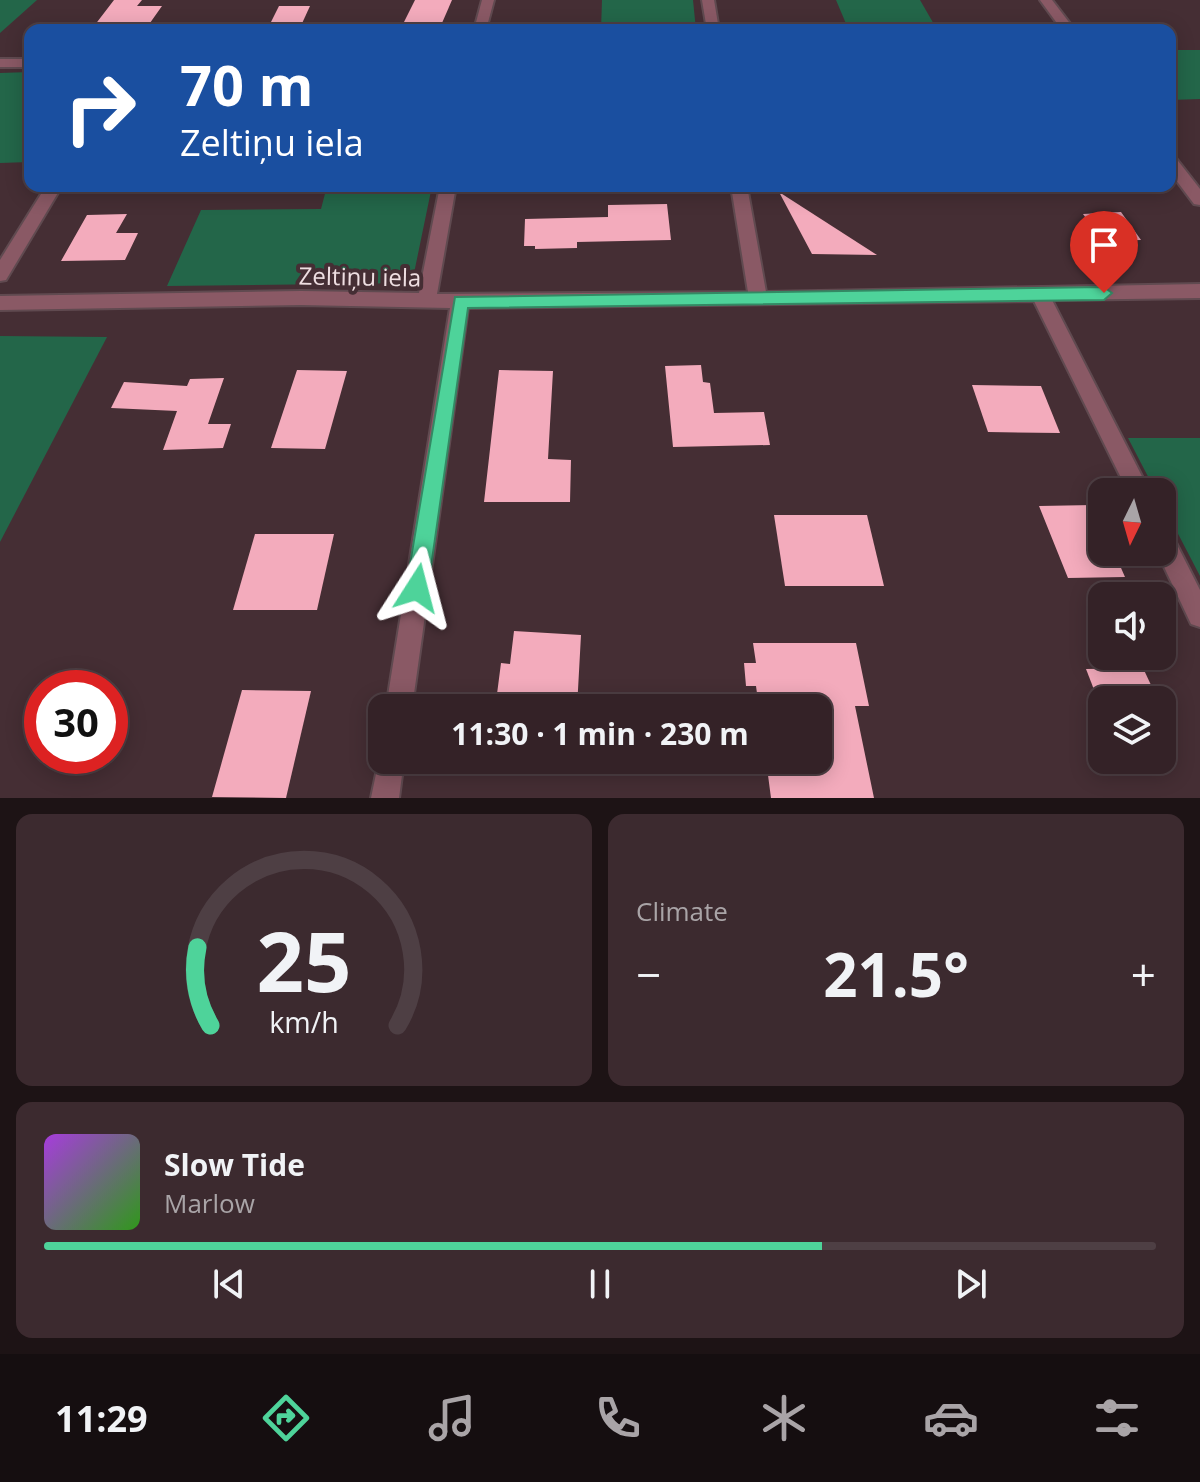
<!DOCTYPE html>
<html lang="en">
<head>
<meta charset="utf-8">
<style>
  :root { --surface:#342227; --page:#3c2a2f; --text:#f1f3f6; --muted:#a9a4a7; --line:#4e3f44; --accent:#4ed39a }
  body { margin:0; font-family:"Open Sans",sans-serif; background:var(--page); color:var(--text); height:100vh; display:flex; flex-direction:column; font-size:30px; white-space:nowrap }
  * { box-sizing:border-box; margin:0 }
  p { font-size:26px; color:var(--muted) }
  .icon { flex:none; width:44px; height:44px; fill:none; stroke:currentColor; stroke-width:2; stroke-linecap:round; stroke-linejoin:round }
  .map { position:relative; height:798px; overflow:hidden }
  .panel { display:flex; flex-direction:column; gap:16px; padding:16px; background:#1d1315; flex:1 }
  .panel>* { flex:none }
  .hud { position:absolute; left:24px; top:24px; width:1152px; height:168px; border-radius:16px; box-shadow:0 4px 20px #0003,0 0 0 2px var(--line); background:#1a4fa0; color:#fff; overflow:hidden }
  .needle { width:52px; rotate:185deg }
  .fabs { position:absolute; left:1088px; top:478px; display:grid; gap:16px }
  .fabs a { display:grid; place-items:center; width:88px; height:88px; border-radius:16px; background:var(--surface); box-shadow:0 4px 20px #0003,0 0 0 2px var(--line); font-size:40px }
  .speed { position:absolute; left:24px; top:670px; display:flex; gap:16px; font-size:40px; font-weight:700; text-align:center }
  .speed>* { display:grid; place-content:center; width:104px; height:104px; border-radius:50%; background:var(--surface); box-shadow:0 4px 20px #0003,0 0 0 2px var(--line); line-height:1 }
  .speed .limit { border:12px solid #d22; background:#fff; color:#111 }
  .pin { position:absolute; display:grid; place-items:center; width:68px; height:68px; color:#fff; margin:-82px -34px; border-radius:50% 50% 50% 0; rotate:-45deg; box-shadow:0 0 8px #0007 }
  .pin .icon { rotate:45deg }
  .me { position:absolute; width:88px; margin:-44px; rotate:9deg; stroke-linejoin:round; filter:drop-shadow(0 0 6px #0008) }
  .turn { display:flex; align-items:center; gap:28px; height:168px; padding:0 24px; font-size:36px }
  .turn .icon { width:104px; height:104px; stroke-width:2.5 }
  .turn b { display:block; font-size:56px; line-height:68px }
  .big { font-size:60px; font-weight:700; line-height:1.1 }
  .panel .widget { flex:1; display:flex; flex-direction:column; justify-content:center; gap:12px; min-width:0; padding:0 28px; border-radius:16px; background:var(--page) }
  .panel .dial { align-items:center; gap:0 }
  .dial svg { height:208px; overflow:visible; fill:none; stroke:var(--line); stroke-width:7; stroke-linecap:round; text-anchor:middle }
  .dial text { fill:var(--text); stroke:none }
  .song { display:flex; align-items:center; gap:24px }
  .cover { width:96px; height:96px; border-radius:12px; background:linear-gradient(135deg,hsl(280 70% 55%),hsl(110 70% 35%)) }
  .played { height:8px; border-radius:4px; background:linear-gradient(90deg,var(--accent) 70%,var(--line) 70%) }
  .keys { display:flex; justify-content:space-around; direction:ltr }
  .heat { display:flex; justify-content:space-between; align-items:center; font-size:44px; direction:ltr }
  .panel .tiles { flex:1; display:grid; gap:16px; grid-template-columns:1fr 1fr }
  .widget:last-child { grid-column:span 2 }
  .trip { position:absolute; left:368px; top:694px; width:464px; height:80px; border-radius:16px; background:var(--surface); box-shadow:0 4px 20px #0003,0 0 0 2px var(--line); font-weight:700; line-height:80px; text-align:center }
  .tab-bar { display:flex; height:128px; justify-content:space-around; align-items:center; background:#150e10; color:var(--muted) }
  .tab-bar .icon { width:56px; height:56px }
  .tab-bar .active { color:var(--accent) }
  .tab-bar b { font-size:36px; color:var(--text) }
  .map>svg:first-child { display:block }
  .green { fill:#236649 }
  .building { fill:#f3abbc }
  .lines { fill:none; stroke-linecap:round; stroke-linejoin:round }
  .street-casing { stroke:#604a50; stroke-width:4 }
  .street { fill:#8a5965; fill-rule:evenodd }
  .route { fill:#4ed39a; stroke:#338964; stroke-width:2 }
  .labels { text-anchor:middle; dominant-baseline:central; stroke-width:8; stroke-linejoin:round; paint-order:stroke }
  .street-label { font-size:24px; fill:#eedee1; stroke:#452e34 }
</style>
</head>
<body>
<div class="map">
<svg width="1200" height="798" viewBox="0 0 1200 798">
  <rect width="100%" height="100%" fill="#452e34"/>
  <!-- green -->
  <g class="green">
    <polygon points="0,0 37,0 0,33"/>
    <polygon points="602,0 693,0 696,30 601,30"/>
    <polygon points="836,0 920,0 935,26 847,26"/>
    <polygon points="1170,50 1200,50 1200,99 1170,100"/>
    <polygon points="30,72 30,162 0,163 0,73"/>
    <polygon points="327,186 432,186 412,283 167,286 201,210 321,209"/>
    <polygon points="0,336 107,337 0,542"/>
    <polygon points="1128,438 1200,438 1200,576 1162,503 1162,492 1156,492"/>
  </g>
  <!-- building -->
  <g class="building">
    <polygon points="114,0 142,0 137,6 162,6 145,30 91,30"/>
    <polygon points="415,0 452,0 439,30 400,30"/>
    <polygon points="279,6 310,6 299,30 267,30"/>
    <polygon points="779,192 877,255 812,254"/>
    <polygon points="667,204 671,240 577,242 577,248 535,249 535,246 524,246 525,219 608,217 608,205"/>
    <polygon points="1121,212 1141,240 1102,241 1083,214"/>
    <polygon points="127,214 116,233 138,233 125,260 61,261 87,215"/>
    <polygon points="701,365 703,382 710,383 714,413 764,412 770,445 673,447 665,366"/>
    <polygon points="297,370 347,371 325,449 271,448"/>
    <polygon points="499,370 553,371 548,459 571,460 570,502 484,502"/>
    <polygon points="224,378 208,424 231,424 223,448 163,450 177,411 111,408 124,382 187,386 190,379"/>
    <polygon points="972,385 1041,386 1060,433 988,432"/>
    <polygon points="1093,505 1102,526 1102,552 1114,552 1125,577 1068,578 1039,506"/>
    <polygon points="774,515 867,515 884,586 785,586"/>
    <polygon points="255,534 334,534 317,610 233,610"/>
    <polygon points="514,631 581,635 577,708 505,708 507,694 497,694 501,663 510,664"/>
    <polygon points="753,643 856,643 869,706 855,706 874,798 771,798 766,760 818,760 818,708 759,708 756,686 746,686 744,663 756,663"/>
    <polygon points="1143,668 1158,700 1098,700 1086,669"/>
    <polygon points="242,690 311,691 286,798 212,797"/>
  </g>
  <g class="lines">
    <defs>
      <g id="street">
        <polygon points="482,0 494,0 486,30 474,30"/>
        <polygon points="702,0 714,0 719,30 707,30"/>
        <polygon points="1040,0 1052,0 1075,30 1062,30"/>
        <rect x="0" y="59" width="30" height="8"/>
        <polygon points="1170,156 1175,157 1200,189 1200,205 1194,204 1170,172"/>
        <polygon points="46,186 62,186 6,280 0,281 0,260"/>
        <polygon points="440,186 456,186 437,294 748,292 731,186 747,186 766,292 1200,284 1200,298 1052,300 1150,492 1128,492 1034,301 468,308 412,708 386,708 450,308 301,305 0,310 0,296 301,291 419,293"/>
        <polygon points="1162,528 1170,531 1200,590 1200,627 1191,624 1157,552 1162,552"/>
        <polygon points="381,750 382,760 404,760 399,798 371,798"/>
      </g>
    </defs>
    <!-- street casing -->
    <use href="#street" class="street-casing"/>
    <!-- street -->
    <use href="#street" class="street"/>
  </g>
  <!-- route -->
  <polygon class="route" points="1104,287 1112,293 1104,300 468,308 428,588 425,596 417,599 409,596 406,588 455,297"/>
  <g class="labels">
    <!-- street labels -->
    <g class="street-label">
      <text transform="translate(360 276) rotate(1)">Zeltiņu iela</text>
    </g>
  </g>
</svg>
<div class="fabs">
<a><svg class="needle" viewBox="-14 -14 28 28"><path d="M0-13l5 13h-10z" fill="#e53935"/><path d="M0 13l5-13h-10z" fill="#a9a4a7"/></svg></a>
<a><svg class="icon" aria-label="sound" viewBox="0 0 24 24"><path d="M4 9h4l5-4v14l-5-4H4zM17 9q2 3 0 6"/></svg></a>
<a><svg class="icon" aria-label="layers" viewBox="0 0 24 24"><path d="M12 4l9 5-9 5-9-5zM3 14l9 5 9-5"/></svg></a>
</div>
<div class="speed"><div class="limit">30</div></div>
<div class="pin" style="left:1104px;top:293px;background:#d93025"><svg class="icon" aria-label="arrive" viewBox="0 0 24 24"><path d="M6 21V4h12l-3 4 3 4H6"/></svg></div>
<svg class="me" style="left:417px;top:588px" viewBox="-20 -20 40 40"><path d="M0-17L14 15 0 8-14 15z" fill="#4ed39a" stroke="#fff" stroke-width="4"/></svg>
<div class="trip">11:30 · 1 min · 230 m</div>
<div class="hud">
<div class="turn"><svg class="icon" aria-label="right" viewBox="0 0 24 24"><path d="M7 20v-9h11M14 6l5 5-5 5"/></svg><div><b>70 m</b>Zeltiņu iela</div></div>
</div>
</div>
<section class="panel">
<div class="tiles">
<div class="widget dial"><svg viewBox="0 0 100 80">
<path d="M14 69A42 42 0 1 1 86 69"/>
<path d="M14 69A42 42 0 0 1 9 39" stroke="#4ed39a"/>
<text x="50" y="56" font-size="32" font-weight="700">25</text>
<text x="50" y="72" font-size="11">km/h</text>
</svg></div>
<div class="widget"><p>Climate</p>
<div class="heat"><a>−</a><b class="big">21.5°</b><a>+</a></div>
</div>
<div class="widget">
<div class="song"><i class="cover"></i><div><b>Slow Tide</b><p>Marlow</p></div></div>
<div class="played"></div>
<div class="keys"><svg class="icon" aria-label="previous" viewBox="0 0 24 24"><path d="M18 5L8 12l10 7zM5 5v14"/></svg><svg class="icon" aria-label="pause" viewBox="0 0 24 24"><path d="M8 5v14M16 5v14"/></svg><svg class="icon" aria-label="next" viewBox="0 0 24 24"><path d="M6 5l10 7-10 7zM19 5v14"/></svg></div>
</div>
</div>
</section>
<nav class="tab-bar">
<b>11:29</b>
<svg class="icon active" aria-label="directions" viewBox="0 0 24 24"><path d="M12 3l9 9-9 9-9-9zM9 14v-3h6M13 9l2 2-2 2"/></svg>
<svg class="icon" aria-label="music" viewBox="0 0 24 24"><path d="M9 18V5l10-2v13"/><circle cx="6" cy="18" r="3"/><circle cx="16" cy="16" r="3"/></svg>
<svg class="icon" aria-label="phone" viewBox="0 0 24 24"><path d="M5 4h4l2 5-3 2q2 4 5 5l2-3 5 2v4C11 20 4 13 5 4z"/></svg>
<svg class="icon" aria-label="climate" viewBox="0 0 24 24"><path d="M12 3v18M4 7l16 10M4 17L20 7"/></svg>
<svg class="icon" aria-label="car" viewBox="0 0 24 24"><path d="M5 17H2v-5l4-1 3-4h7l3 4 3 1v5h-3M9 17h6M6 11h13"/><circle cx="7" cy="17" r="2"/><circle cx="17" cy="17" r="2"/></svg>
<svg class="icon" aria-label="filters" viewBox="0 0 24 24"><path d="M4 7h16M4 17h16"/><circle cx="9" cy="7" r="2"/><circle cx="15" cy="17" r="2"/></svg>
</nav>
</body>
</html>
